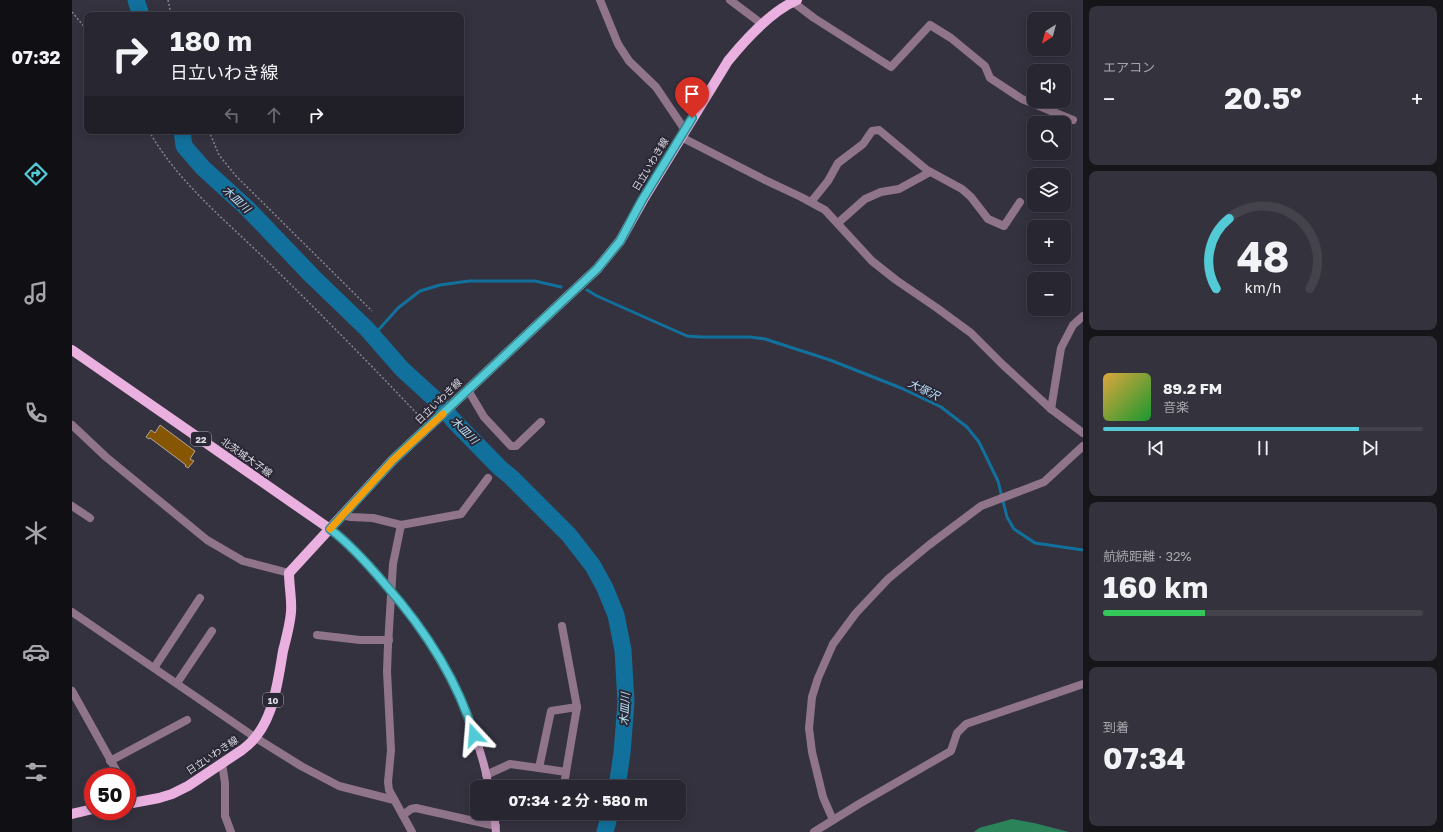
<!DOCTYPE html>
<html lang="ja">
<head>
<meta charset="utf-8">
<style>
  :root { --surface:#282630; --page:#34323c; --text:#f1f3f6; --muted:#a5a5ab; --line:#44434c; --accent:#52cbd7 }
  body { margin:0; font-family:"Golos Text","Noto Sans JP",sans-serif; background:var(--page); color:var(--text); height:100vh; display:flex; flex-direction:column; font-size:15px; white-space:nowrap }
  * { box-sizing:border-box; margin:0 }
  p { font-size:13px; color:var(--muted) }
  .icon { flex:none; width:22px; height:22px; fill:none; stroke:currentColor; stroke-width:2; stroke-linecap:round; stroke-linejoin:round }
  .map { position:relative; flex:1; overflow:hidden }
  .panel { display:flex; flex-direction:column; gap:6px; padding:6px; background:#16151a; width:360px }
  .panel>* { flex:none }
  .banner { position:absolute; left:12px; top:12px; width:380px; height:122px; border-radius:8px; box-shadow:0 2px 10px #0003,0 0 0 1px var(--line); background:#282630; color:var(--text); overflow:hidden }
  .needle { width:26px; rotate:216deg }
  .controls { position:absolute; left:955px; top:12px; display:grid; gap:8px }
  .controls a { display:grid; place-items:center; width:44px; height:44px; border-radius:8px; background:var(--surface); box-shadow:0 2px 10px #0003,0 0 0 1px var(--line); font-size:20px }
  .speed { position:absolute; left:12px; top:768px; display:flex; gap:8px; font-size:20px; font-weight:700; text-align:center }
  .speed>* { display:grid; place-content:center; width:52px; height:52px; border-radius:50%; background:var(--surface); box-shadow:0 2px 10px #0003,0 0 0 1px var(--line); line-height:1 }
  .speed .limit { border:6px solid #d22; background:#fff; color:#111 }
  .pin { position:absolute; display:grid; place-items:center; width:34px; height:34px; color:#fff; margin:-41px -17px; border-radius:50% 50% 50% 0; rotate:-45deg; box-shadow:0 0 4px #0007 }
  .pin .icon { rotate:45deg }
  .me { position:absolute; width:44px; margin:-22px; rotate:341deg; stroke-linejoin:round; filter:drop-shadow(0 0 3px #0008) }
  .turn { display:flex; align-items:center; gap:14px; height:84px; padding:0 20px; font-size:18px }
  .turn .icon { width:52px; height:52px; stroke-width:2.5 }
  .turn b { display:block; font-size:28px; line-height:34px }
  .lanes { display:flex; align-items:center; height:38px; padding:0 20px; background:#0003; justify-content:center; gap:20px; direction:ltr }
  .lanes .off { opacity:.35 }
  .big { font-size:30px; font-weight:700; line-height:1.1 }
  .panel .card { flex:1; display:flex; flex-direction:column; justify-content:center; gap:6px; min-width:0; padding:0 14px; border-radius:8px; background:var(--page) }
  .panel .dial { align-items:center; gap:0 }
  .dial svg { height:104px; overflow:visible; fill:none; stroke:var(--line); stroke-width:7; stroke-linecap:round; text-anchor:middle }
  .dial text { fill:var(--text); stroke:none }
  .song { display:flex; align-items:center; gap:12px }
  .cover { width:48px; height:48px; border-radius:6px; background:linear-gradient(135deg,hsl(40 70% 55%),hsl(130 70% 35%)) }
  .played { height:4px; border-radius:2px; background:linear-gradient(90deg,var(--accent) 80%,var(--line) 80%) }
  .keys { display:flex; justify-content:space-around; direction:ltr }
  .heat { display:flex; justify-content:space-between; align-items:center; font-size:22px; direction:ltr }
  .charge { height:6px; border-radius:3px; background:linear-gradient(90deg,#34c759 32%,var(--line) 0) }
  .trip { position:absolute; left:398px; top:780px; width:216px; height:40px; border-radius:8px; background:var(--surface); box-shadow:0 2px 10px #0003,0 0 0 1px var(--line); font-weight:700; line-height:40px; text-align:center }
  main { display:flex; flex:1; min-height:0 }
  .menu { display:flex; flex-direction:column; width:72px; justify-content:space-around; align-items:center; background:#100f13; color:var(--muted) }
  .menu .icon { width:28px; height:28px }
  .menu .active { color:var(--accent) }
  .menu b { font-size:18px; color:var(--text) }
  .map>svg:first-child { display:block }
  .forest { fill:#2b835a }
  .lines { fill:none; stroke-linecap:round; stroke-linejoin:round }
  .stream { stroke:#11719c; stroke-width:3 }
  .river { stroke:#11719c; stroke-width:17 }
  .building { fill:#865602; stroke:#b3a799 }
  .path { stroke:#878490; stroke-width:1.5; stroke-dasharray:2 2; stroke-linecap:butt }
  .minor { stroke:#90748a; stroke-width:8 }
  .secondary { stroke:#c396ba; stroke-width:8 }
  .primary { stroke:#eab1e0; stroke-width:10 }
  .route-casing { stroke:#35848c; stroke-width:10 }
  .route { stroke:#52cbd7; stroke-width:7 }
  .slow { stroke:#f59e0b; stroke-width:7 }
  .labels { text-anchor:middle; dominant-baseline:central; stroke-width:4; stroke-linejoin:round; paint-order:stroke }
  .shield { fill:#2b2836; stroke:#a7a5af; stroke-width:1 }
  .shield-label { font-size:9px; font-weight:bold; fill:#dcdae3 }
  .street-label { font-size:10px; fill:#dcdae3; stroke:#2b2836 }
  .water-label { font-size:11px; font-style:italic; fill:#b8e1f9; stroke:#2b2836 }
</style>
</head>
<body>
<main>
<nav class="menu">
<b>07:32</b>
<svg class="icon active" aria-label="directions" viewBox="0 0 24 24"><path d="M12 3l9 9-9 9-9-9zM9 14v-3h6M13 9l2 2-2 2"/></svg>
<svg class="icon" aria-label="music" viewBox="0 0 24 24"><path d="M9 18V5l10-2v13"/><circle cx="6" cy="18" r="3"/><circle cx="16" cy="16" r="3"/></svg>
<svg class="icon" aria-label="phone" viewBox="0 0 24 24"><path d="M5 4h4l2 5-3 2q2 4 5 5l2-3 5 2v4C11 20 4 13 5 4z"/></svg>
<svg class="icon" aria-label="climate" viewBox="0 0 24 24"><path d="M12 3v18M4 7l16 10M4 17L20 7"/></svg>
<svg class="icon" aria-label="car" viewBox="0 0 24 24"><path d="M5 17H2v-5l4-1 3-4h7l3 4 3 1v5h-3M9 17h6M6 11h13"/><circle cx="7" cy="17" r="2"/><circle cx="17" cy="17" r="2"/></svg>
<svg class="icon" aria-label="filters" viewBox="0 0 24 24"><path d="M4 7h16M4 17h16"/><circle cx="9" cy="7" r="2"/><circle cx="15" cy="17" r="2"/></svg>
</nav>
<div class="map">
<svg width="1011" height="832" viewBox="0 0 1011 832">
  <rect width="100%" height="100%" fill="#353240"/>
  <!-- forest -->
  <polygon class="forest" points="940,819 962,823 997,832 902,832 907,828"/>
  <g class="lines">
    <!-- stream -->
    <g class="stream">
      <polyline points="515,290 525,296 615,336 628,337 678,337 693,339 758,360 829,388 869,407 895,427 907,442 926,481 935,517 942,529 963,543 1011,550"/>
      <polyline points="301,336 326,308 348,291 368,285 397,281 463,281 489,287"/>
    </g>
    <!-- river -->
    <g class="river">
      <polyline points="64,0 69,15"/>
      <polyline points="110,131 112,146 131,168 175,208 241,277 295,329 330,369 365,401 382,421 428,468 439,477 497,535 521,566 533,588 544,615 551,650 554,702 550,753 545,787"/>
      <polyline points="533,832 538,813"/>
    </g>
  </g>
  <!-- building -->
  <polygon class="building" points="88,425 123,451 118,459 122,461 116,468 113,466 114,465 78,438 77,439 74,437 79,430 83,433"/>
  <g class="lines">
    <!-- path -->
    <g class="path">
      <polyline points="96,0 99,15"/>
      <polyline points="0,12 15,30"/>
      <path d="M77 131C105 181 152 219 193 259 246 311 299 365 350 419"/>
      <polyline points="137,131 147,155 164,176 300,311"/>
    </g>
    <!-- minor -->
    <g class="minor">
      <polyline points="528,0 546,44 557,61 584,87 613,130"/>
      <polyline points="658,0 690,24"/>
      <polyline points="722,0 721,2 742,18 819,67 858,25 879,38 913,66 918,78 950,99 1001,120"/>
      <polyline points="609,137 691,179 729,197 753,210 800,261 824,280 865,308 899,333 930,364 979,409 1011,433"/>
      <polyline points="739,202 756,181 766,163 791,144 800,131 807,130 855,170 890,189 899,197 916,219 932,226 948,202"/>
      <polyline points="766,223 793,199 809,192 827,189 858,172"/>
      <polyline points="396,390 412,417 439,446 444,446 469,422"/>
      <polyline points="979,409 989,348 1001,325 1011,316"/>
      <polyline points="0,425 34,457 135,540 171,561 217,573"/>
      <polyline points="0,506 18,518"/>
      <polyline points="269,515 279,517 301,518 329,525 389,514 416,478"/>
      <polyline points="329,525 321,564 316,645 315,671 319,750 316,782 317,790 340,832"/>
      <polyline points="0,612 184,738 229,766 267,786 322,800"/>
      <polyline points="245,635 288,640 317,640"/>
      <polyline points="82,668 128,598"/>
      <polyline points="105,683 140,631"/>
      <polyline points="0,691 48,777"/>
      <polyline points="38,761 115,720"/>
      <polyline points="150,763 153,783 153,816 159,832"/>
      <polyline points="467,768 494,772 492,787"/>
      <polyline points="494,772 505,707"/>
      <polyline points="414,775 438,764 467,768 479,711 505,707 490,626"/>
      <polyline points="55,790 62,802"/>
      <polyline points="331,815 339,809 344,808 424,826"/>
      <polyline points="761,820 751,797 740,752 737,728 740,697 746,678 761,644 784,613 816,579 857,545 909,506 972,482 1011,446"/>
      <polyline points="742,832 787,804 879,751 885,733 894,724 1011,684"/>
    </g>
    <!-- secondary -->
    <g class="secondary">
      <path d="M258 529C279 545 296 564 313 584 364 643 402 710 417 787"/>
      <polyline points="422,813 424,832"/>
    </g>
    <!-- primary -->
    <g class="primary">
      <polyline points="0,350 258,529"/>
      <path d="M55 804 87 798 100 794 116 786 170 750C201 728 205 686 211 651 214 639 218 625 219 612 220 599 217 586 217 573L321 460 525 269 548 241 571 200 656 61C673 40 700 11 725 0"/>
      <polyline points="0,814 21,809"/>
    </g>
  </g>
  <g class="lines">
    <defs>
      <path id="route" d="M402 735C385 678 351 627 312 583 295 563 278 544 258 529L321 460 525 269 548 241 570 200 620 118"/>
    </defs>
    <!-- route casing -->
    <use href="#route" class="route-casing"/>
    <!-- route -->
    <use href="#route" class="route"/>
    <!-- slow -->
    <polyline class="slow" points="258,529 321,460 371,414"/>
  </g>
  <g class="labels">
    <!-- shield labels -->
    <g class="shield">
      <rect x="119" y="432" width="20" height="14" rx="3"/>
      <rect x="191" y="693" width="20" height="14" rx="3"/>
    </g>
    <g class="shield-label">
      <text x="129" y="439">22</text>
      <text x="201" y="700">10</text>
    </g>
    <!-- street labels -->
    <g class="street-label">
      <text transform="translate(578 164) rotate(-59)">日立いわき線</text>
      <text transform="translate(366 401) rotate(-44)">日立いわき線</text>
      <text transform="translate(175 457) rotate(35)">北茨城大子線</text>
      <text transform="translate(140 755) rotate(-34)">日立いわき線</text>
    </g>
    <!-- water labels -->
    <g class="water-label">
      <text transform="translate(165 199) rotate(43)">木皿川</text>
      <text transform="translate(852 389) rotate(26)">大塚沢</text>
      <text transform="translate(393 430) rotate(45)">木皿川</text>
      <text transform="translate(552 709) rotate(-87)">木皿川</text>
    </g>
  </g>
</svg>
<div class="controls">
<a><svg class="needle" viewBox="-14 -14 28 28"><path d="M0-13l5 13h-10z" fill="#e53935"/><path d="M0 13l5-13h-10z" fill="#a5a5ab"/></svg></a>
<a><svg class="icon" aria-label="sound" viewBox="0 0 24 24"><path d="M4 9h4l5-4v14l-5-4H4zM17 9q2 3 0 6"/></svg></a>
<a><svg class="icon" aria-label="search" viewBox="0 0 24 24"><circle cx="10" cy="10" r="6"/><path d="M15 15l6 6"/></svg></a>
<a><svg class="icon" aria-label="layers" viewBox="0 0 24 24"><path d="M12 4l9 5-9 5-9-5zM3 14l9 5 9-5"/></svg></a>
<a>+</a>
<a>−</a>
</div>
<div class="speed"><div class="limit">50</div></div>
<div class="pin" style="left:620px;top:118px;background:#d93025"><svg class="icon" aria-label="arrive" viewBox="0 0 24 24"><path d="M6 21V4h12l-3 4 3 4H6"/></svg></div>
<svg class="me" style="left:402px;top:735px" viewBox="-20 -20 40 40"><path d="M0-17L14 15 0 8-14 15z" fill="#52cbd7" stroke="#fff" stroke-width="4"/></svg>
<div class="trip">07:34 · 2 分 · 580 m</div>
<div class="banner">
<div class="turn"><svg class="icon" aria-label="right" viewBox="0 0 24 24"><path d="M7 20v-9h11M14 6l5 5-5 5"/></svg><div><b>180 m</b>日立いわき線</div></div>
<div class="lanes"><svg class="icon off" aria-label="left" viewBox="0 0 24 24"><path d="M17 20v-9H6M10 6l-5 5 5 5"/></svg><svg class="icon off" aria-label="ahead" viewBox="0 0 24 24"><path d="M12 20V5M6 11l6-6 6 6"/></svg><svg class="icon" aria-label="right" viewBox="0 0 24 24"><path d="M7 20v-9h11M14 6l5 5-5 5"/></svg></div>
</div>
</div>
<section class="panel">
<div class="card"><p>エアコン</p>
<div class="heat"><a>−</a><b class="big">20.5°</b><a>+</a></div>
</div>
<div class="card dial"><svg viewBox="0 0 100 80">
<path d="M14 69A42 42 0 1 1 86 69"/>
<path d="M14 69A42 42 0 0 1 24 15" stroke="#52cbd7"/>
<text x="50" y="56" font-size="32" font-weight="700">48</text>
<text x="50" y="72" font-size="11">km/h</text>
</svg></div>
<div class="card">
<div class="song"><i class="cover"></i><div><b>89.2 FM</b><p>音楽</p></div></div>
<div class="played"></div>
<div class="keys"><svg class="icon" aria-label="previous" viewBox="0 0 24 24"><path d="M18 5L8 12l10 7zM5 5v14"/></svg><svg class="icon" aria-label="pause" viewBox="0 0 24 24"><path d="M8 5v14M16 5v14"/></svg><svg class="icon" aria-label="next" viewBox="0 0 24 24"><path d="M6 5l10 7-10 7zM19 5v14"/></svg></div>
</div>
<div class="card"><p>航続距離 · 32%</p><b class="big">160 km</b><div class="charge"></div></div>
<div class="card"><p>到着</p><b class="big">07:34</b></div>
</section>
</main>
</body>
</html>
